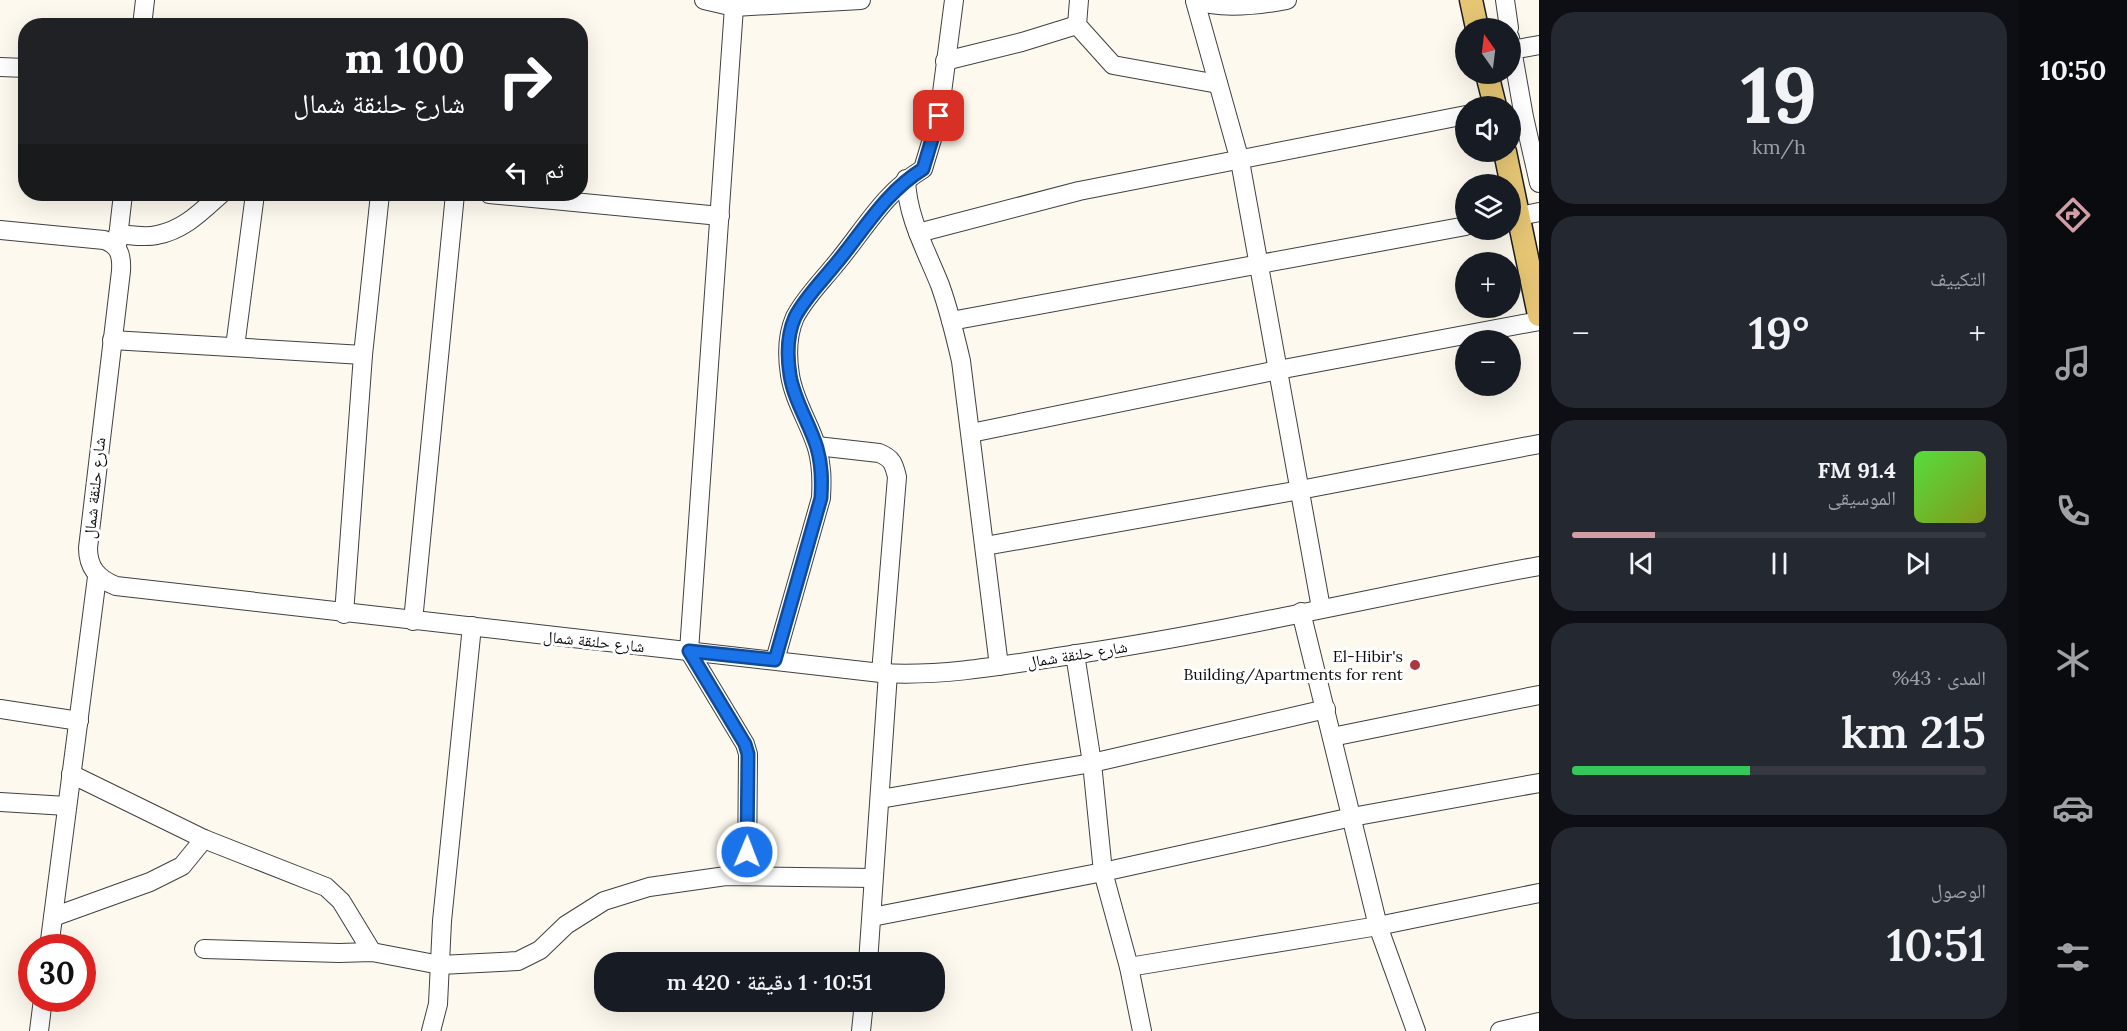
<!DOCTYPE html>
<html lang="ar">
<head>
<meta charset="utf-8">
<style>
  :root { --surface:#171b24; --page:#242831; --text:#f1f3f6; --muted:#9ea1a6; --line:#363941; --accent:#d19ea5 }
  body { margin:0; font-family:Lora,"Noto Naskh Arabic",serif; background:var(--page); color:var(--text); direction:rtl; height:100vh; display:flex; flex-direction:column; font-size:22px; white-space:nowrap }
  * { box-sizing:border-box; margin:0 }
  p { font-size:20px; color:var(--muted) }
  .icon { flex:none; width:33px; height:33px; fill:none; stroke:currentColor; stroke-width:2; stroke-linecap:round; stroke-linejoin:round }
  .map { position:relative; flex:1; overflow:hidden; direction:ltr }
  .details { display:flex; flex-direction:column; gap:12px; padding:12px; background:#0d0f14; width:480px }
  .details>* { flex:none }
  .top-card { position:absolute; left:18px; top:18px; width:570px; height:183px; border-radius:24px; box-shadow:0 6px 24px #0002; direction:rtl; background:#202124; color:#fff; overflow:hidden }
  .needle { width:39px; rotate:346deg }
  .buttons { position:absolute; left:1455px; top:18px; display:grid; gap:12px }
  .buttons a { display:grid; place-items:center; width:66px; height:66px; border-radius:50%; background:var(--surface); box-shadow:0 6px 24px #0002; font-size:30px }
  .speed { position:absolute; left:18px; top:934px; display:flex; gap:12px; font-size:30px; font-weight:700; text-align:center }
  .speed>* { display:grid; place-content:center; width:78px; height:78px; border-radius:50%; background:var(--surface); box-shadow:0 6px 24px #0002; line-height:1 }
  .speed .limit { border:9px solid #d22; background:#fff; color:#111 }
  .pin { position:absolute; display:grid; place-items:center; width:51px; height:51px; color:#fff; margin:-26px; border-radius:12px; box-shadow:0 3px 9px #0006 }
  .me { position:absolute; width:66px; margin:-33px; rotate:1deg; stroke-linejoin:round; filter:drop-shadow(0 0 4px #0008) }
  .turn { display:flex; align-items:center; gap:21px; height:126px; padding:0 24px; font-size:27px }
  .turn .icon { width:78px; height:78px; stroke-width:2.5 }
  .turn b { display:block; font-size:42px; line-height:51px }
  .then { display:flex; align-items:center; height:57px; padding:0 24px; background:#0003; gap:12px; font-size:22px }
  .big { font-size:45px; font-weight:600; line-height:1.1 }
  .details .tile { flex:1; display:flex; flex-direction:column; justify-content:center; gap:9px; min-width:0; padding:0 21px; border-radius:24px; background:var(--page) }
  .details .dial { align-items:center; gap:0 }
  .dial b { font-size:78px; line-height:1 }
  .song { display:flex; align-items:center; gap:18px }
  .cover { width:72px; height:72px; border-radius:9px; background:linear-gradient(135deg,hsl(110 70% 55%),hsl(70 70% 35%)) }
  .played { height:6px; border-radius:3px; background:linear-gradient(90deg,var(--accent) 20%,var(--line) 20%) }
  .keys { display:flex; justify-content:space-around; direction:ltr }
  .heat { display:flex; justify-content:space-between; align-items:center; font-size:33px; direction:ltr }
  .charge { height:9px; border-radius:4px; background:linear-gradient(90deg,#34c759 43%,var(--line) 0) }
  .trip { position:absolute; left:594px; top:952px; width:351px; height:60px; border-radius:24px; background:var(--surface); box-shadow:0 6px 24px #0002; font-weight:600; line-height:60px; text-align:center; direction:rtl }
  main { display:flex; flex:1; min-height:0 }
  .menu { display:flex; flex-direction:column; width:108px; justify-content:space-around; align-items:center; background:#090b0e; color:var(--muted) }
  .menu .icon { width:42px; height:42px }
  .menu .active { color:var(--accent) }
  .menu b { font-size:27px; color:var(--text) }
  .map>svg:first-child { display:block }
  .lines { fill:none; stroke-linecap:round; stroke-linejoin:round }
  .minor-casing { stroke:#404040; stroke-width:20 }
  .major-casing { stroke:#1e1e1e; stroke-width:25 }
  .minor { stroke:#fff; stroke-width:18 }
  .major { stroke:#e6c675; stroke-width:22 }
  .route-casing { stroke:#114b97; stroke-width:15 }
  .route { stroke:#1a73e8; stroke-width:10 }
  .poi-dot { fill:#aa3741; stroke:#fff; stroke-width:2 }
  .labels { text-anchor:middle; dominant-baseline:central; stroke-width:6; stroke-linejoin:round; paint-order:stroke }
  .street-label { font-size:16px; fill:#0d0d0d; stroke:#fff }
  .poi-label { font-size:16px; fill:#0d0d0d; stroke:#fff; text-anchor:end }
</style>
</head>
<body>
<main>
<nav class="menu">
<b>10:50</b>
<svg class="icon active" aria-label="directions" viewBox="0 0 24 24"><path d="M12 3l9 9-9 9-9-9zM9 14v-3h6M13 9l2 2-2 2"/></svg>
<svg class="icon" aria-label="music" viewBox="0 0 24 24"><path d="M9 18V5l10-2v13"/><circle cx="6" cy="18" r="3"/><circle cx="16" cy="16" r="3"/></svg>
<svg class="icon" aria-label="phone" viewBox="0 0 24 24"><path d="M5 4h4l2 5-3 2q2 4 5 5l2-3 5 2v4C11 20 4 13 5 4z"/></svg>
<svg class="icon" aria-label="climate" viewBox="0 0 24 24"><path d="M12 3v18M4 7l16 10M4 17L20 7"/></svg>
<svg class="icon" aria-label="car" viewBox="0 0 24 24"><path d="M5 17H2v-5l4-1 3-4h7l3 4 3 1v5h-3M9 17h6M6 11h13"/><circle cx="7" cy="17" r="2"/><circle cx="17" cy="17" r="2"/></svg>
<svg class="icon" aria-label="filters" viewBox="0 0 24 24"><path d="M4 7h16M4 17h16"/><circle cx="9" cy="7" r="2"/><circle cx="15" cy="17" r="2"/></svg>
</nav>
<section class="details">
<div class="tile dial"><b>19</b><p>km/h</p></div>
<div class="tile"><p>التكييف</p>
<div class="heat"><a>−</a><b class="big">19°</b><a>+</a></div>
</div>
<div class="tile">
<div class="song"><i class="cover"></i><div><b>91.4 FM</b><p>الموسيقى</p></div></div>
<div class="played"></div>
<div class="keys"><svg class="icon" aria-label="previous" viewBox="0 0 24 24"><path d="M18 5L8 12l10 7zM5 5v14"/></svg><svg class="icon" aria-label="pause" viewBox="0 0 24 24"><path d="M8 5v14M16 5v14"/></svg><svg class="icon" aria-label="next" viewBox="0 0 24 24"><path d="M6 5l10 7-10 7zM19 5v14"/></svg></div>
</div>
<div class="tile"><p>المدى · 43%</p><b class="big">215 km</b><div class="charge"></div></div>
<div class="tile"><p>الوصول</p><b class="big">10:51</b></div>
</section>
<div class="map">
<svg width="1539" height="1031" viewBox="0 0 1539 1031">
  <rect width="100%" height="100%" fill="#fdf9ee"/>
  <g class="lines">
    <defs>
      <g id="minor">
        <polyline points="704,0 734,7 861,0"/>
        <polyline points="1079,0 1077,25 1113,65 1218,84"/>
        <path d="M1195 0C1220 10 1260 5 1287 0"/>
        <polyline points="1505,0 1509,28"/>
        <polyline points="1195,1 1240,161 1321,608"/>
        <polyline points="734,7 689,651 745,744 748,754 747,876"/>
        <polyline points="142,26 145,0"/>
        <polyline points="1510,38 1524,117 1539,183"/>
        <polyline points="1512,50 1539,45"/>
        <polyline points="945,61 1022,42 1077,25"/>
        <polyline points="0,67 26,68"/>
        <path d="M906 179C907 217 926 250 940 285 949 310 955 335 961 361L999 666"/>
        <polyline points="489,194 720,216"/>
        <polyline points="1510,218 1539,212"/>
        <path d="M0 230 104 240C119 245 122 255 121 271L88 548C88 568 98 579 116 586L881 673C949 677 1016 663 1084 653 1236 630 1387 594 1539 566"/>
        <polyline points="918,233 1079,191 1466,115"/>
        <path d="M118 234C131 235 145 238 157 235 184 230 202 211 221 194"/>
        <polyline points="117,246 123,194"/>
        <polyline points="951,321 1466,226"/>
        <polyline points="112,340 363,355"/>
        <polyline points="235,347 255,194"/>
        <polyline points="971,433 1278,370 1539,321"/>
        <path d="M817 446 879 453C892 458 894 464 897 477L881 673"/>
        <polyline points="985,546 1300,490 1539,444"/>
        <polyline points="1301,612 1378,926 1416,1031"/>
        <polyline points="344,614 363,355 380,194"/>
        <polyline points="413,621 455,194"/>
        <polyline points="1075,654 1092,763 1103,872 1129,967 1142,1031"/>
        <path d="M775 660 821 498C822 480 822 465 817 448 810 424 794 401 790 375 787 356 787 335 795 317 805 298 821 282 834 266 863 232 884 192 923 169L939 116 954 0"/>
        <polyline points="0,709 79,721"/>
        <polyline points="1332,737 1539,695"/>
        <polyline points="71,774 204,839 326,887 341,901 372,952"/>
        <polyline points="880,799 1092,763 1326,709"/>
        <polyline points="0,802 67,806"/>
        <polyline points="53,917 150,882 182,866 204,839"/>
        <polyline points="872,917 1103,872 1352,817 1539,783"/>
        <polyline points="49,948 97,577"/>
        <polyline points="204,949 339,953 372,952 440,965 518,961 540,950 566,925 604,901 649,887 726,876 873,878"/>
        <polyline points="868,963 888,673"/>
        <polyline points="1129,967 1378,926 1539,893"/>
        <polyline points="39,1031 43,999"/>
        <polyline points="431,1031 438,1004 442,921 472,626"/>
        <polyline points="861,1031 864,1002"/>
        <polyline points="1500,1031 1539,1022"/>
      </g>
      <g id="major">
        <polyline points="1471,0 1477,28"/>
        <polyline points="1487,74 1495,106"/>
        <polyline points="1505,152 1539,315"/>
      </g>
    </defs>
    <!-- minor casing -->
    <use href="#minor" class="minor-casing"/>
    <!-- major casing -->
    <use href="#major" class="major-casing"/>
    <!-- minor -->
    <use href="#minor" class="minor"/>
    <!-- major -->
    <use href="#major" class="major"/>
  </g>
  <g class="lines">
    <defs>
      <path id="route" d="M747 852 748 754 745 744 689 651 775 660 821 498C822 480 822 465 817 448 810 424 794 401 790 375 787 356 787 335 795 317 805 298 821 282 834 266 863 232 884 193 923 169L939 116"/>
    </defs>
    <!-- route casing -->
    <use href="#route" class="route-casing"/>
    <!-- route -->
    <use href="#route" class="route"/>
  </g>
  <!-- markers -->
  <circle class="poi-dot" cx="1415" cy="665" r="6"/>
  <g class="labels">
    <!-- street labels -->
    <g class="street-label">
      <text transform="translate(94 488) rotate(-84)">شارع حلنقة شمال</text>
      <text transform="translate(594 641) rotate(6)">شارع حلنقة شمال</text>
      <text transform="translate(1077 654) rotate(-9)">شارع حلنقة شمال</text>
    </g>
    <!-- poi labels -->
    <g class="poi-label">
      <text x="1403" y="656">El-Hibir's<tspan x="1403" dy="18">Building/Apartments for rent</tspan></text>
    </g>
  </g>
</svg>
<div class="buttons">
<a><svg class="needle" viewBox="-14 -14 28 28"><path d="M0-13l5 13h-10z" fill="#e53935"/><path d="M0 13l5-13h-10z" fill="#9ea1a6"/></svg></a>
<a><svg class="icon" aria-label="sound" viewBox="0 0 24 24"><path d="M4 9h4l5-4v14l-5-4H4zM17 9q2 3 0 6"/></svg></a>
<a><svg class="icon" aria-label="layers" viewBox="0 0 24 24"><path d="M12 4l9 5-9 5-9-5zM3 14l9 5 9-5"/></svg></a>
<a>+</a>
<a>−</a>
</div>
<div class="speed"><div class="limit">30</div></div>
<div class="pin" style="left:939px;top:116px;background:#d93025"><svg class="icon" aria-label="arrive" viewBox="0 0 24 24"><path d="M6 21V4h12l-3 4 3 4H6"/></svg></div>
<svg class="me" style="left:747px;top:852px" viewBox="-20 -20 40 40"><circle r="17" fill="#1a73e8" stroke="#fff" stroke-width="3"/><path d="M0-11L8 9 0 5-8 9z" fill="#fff"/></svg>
<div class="trip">10:51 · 1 دقيقة · 420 m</div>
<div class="top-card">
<div class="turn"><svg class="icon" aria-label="right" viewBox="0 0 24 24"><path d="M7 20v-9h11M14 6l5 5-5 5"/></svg><div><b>100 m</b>شارع حلنقة شمال</div></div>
<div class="then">ثم<svg class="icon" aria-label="left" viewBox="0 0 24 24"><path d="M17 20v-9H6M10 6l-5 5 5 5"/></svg></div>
</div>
</div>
</main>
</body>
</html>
